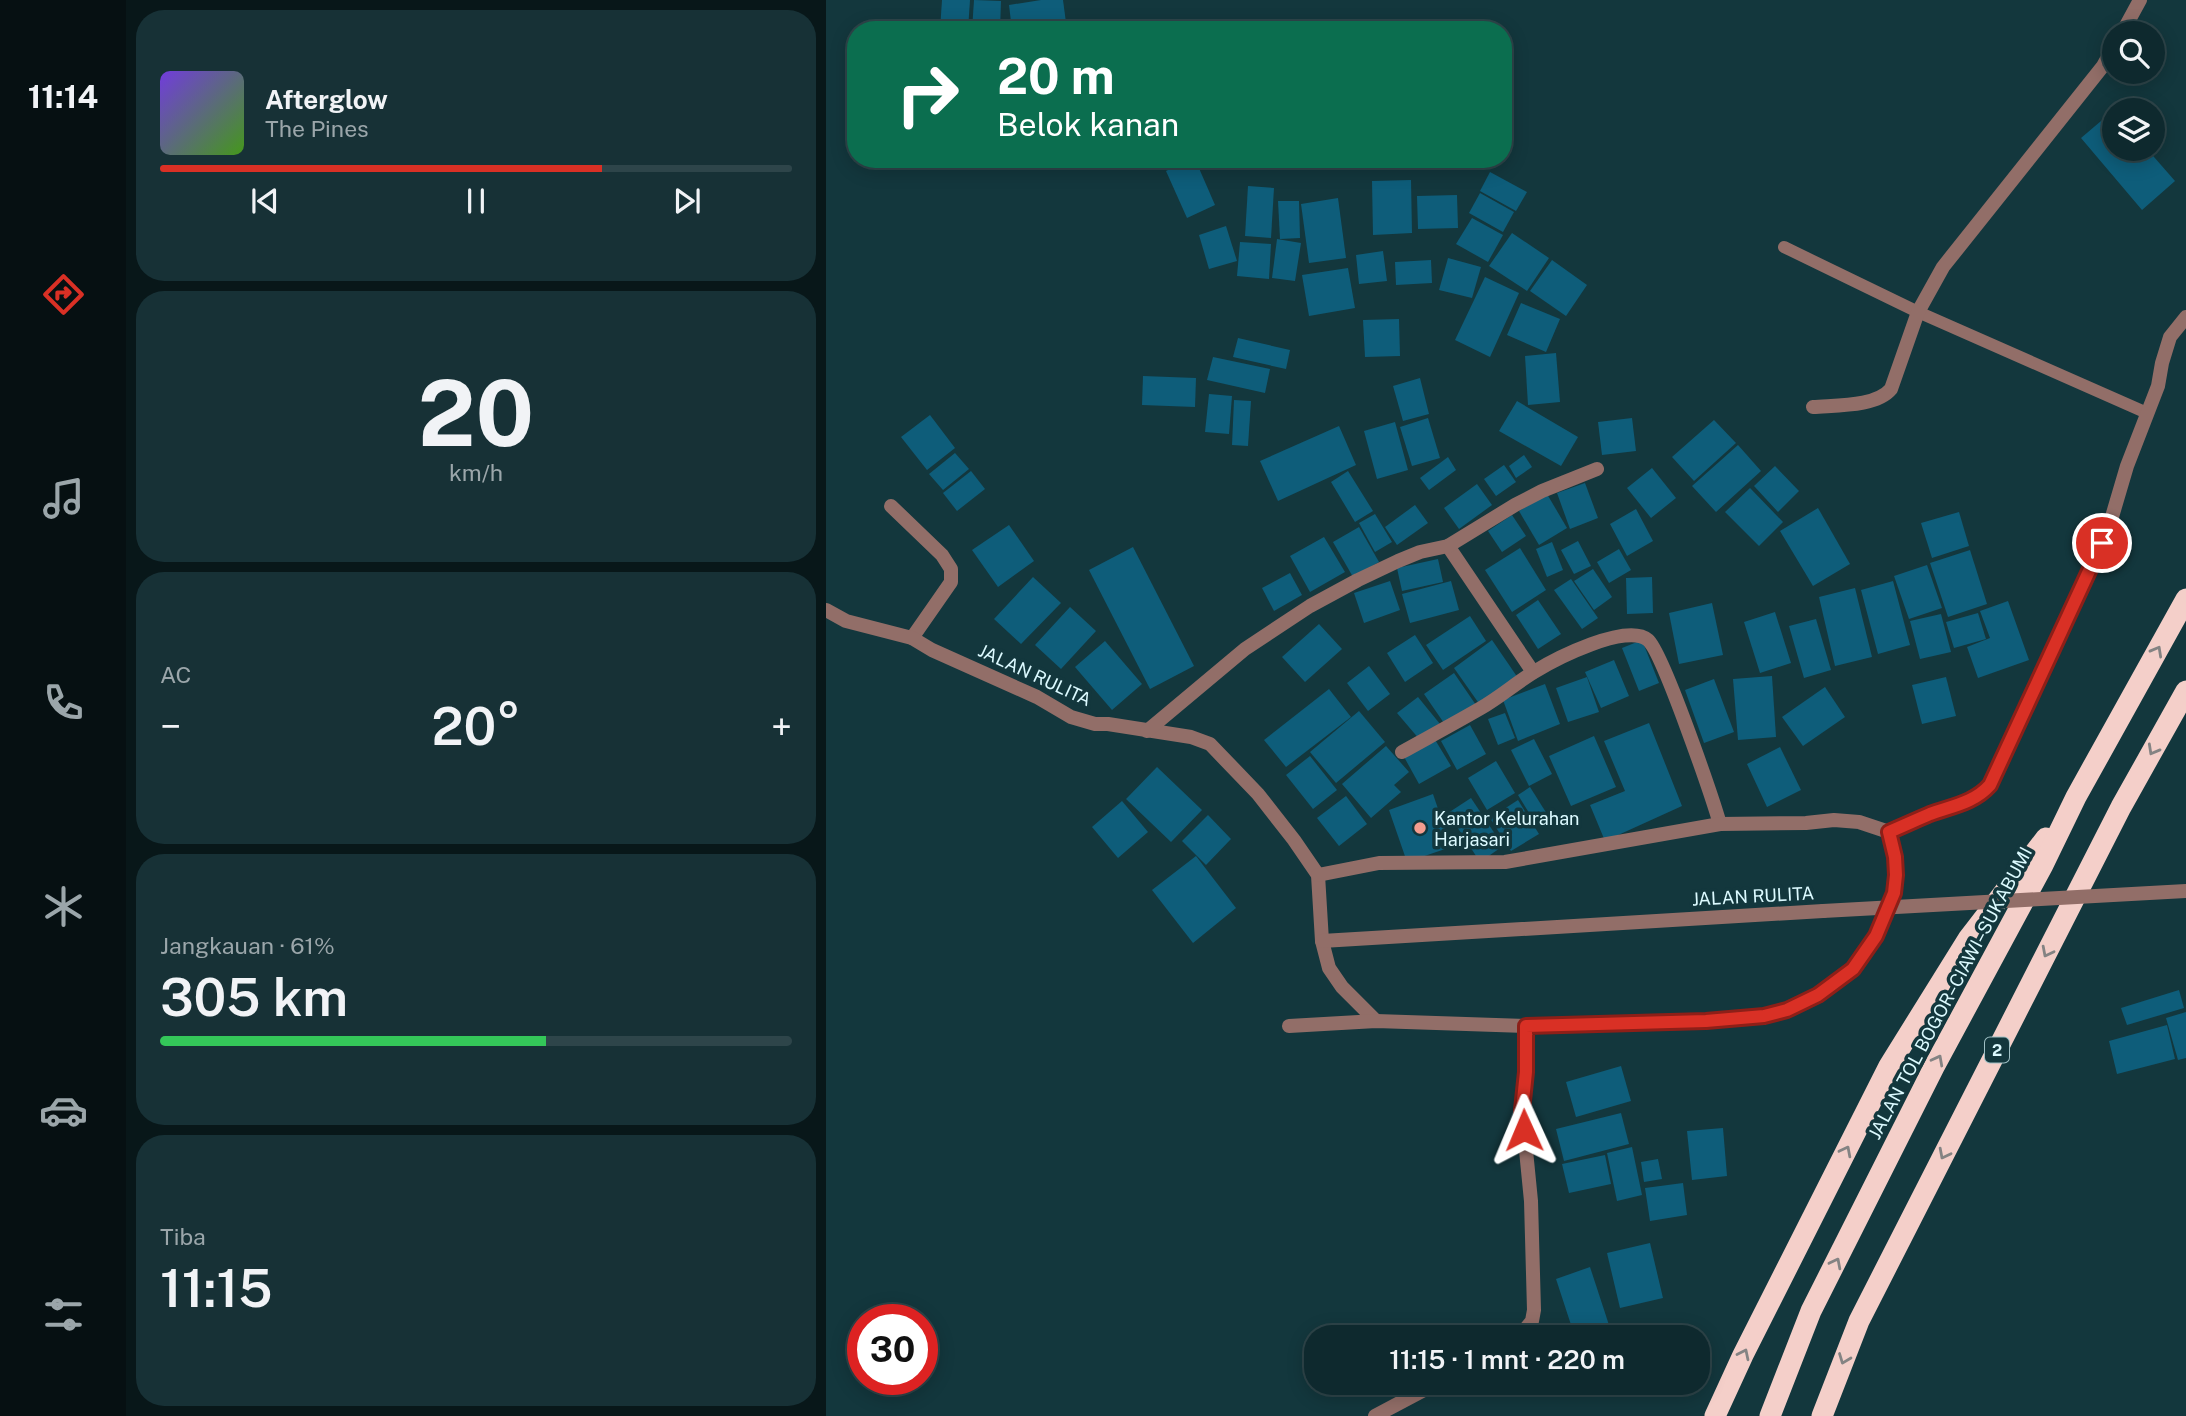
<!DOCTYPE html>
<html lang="id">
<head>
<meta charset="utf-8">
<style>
  :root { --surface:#0e292e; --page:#173136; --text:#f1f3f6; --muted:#9ba6aa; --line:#2e454a; --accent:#d93025 }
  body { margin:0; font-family:"Public Sans",sans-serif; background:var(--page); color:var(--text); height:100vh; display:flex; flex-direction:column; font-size:26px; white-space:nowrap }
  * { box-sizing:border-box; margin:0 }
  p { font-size:23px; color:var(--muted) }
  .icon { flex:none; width:38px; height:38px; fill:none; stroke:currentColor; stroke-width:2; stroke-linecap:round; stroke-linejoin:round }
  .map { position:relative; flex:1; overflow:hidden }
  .sheet { display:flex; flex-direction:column; gap:10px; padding:10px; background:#081719; width:700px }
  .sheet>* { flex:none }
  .guide { position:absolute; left:21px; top:21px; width:665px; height:147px; border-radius:28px; box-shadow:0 4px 18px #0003,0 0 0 2px var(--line); background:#0b6e4f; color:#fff; overflow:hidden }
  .controls { position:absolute; left:1276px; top:21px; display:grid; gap:14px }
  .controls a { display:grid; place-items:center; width:63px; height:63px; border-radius:50%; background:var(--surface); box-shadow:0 4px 18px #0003,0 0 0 2px var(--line); font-size:35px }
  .speed { position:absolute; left:21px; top:1304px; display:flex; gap:14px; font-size:35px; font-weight:700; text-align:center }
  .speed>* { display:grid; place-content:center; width:91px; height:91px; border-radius:50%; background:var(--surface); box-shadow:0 4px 18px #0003,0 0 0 2px var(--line); line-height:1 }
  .speed .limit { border:10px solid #d22; background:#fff; color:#111 }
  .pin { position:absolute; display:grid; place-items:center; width:60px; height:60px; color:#fff; margin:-30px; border:4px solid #fff; border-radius:50%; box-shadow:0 2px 7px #0007 }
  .me { position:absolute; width:77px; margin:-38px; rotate:359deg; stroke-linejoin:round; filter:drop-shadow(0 0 5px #0008) }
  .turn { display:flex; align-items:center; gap:24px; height:147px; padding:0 35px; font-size:32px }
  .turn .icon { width:91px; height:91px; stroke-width:2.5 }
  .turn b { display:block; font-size:49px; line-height:60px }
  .big { font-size:52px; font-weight:600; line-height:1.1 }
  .sheet .card { flex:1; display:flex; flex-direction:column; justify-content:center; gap:10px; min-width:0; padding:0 24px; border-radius:28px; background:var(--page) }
  .sheet .dial { align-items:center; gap:0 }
  .dial b { font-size:91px; line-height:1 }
  .song { display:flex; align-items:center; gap:21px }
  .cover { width:84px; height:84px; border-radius:10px; background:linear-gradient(135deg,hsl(260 70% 55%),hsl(100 70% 35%)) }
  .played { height:7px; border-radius:4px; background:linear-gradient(90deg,var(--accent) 70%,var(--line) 70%) }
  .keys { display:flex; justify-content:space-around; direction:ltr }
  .heat { display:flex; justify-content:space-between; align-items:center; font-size:38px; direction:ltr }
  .charge { height:10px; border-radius:5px; background:linear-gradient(90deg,#34c759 61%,var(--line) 0) }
  .trip { position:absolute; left:478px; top:1325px; width:406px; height:70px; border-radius:28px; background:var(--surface); box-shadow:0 4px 18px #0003,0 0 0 2px var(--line); font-weight:600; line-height:70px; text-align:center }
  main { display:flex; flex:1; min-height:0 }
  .dock { display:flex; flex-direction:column; width:126px; justify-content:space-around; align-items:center; background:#061012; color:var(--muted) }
  .dock .icon { width:49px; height:49px }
  .dock .current { color:var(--accent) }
  .dock b { font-size:32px; color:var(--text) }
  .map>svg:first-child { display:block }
  .building { fill:#0e5d7a }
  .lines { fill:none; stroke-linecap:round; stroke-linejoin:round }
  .service { stroke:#926e68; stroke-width:12 }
  .minor { stroke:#926e68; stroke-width:14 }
  .motorway { stroke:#f4cfc9; stroke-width:21 }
  .minor-bridge { stroke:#926e68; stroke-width:14 }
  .oneway { stroke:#848383 }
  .route-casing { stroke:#8d1f18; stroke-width:18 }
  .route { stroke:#d93025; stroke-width:12 }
  .poi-dot { fill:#f59d8f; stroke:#13373d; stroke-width:2.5 }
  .labels { text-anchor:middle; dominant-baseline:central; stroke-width:7; stroke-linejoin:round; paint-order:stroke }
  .shield { fill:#13373d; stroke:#a0c0c5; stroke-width:2 }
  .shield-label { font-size:16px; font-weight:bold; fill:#dcfaff }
  .street-label { font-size:18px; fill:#dcfaff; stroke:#13373d }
  .poi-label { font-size:18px; fill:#dcfaff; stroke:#13373d; text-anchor:start }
</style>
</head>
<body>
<main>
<nav class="dock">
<b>11:14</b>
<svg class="icon current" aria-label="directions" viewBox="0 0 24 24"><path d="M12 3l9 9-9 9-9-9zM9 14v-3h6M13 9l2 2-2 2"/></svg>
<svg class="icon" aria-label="music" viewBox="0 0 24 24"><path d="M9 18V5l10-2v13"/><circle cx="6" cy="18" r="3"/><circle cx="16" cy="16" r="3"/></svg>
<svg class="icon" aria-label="phone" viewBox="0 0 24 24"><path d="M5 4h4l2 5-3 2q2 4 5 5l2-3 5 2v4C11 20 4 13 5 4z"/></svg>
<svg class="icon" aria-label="climate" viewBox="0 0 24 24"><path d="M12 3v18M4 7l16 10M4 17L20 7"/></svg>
<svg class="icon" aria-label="car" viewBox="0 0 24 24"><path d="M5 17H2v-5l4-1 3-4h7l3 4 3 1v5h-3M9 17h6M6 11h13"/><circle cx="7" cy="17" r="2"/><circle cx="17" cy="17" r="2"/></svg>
<svg class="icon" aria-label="filters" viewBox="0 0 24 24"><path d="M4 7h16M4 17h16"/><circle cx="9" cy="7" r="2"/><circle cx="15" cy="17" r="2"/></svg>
</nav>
<section class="sheet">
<div class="card">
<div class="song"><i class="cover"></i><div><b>Afterglow</b><p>The Pines</p></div></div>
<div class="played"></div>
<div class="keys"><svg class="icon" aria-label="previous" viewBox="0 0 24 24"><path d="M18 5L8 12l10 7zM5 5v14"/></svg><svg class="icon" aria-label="pause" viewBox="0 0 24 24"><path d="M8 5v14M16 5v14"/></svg><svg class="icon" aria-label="next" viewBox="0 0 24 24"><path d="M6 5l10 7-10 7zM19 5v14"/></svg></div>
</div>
<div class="card dial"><b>20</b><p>km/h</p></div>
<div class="card"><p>AC</p>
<div class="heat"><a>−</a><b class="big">20°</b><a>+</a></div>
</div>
<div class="card"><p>Jangkauan · 61%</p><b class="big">305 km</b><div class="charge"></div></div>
<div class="card"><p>Tiba</p><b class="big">11:15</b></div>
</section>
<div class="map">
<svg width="1360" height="1416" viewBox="0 0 1360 1416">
  <rect width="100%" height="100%" fill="#13373d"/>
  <!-- building -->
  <g class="building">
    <polygon points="116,0 144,0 142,30 114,30"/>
    <polygon points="148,0 175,1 174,30 146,30"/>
    <polygon points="215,0 237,0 241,30 186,30 183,5"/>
    <polygon points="1288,110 1288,149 1321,149 1349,181 1316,210 1255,138"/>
    <polygon points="365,159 369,159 389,205 361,218 340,171"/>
    <polygon points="664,172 701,192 690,211 654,191"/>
    <polygon points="585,180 586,233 547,235 546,181"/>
    <polygon points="422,186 448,188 445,238 419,236"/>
    <polygon points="654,193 688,212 677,232 643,213"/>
    <polygon points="631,195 632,228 592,229 591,196"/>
    <polygon points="512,198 520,258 483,263 475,204"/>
    <polygon points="452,201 473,201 474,238 454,239"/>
    <polygon points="646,218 677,235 662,262 630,244"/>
    <polygon points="400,226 411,261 383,269 373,235"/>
    <polygon points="686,233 723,258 701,291 663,266"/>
    <polygon points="451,239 475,243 469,281 446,278"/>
    <polygon points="414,242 445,244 443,279 411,276"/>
    <polygon points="557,251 561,281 533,284 530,255"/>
    <polygon points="622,258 655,267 646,298 613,290"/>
    <polygon points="605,260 606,283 570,285 569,262"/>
    <polygon points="726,260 761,285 740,316 704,291"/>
    <polygon points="522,268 529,308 483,316 476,275"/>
    <polygon points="659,277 693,293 664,357 629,340"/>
    <polygon points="695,303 734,319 720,352 681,335"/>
    <polygon points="573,319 574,356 539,357 537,320"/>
    <polygon points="412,338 464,350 460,369 407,357"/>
    <polygon points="730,353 734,402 702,405 699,356"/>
    <polygon points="387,357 444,369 439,393 381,380"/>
    <polygon points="317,376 370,378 369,407 316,405"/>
    <polygon points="594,378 603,414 577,421 567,386"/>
    <polygon points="383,394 406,396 403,434 379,432"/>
    <polygon points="408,400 425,401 422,446 406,445"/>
    <polygon points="691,401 752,437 735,466 673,431"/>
    <polygon points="104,415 129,448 101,470 75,437"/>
    <polygon points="602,418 614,458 586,466 574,427"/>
    <polygon points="806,418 810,451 776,455 772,422"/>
    <polygon points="888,420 910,443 868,481 846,457"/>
    <polygon points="569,422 582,470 551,479 538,431"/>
    <polygon points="513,426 530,465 452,501 434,461"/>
    <polygon points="912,445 935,471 890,512 866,486"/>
    <polygon points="129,453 143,469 117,490 103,474"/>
    <polygon points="698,455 706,467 690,478 683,466"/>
    <polygon points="622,457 630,470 603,490 594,478"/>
    <polygon points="678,465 690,482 670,496 658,479"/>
    <polygon points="949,466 973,491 952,512 928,486"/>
    <polygon points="826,468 850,498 825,518 801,488"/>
    <polygon points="145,471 159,489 131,511 117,493"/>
    <polygon points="522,471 547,511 529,522 505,482"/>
    <polygon points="759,483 772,518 744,529 731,493"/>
    <polygon points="651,484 666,505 633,529 618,508"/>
    <polygon points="924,488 957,522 933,546 899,512"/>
    <polygon points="721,494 741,528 713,545 693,511"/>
    <polygon points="589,505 602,523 571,545 559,527"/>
    <polygon points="992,508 1024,564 987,586 954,531"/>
    <polygon points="810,509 827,541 801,556 784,524"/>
    <polygon points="1133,512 1143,546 1106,558 1095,523"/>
    <polygon points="549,514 566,542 549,552 533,523"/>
    <polygon points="686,515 700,536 676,552 662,531"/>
    <polygon points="183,525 208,561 172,587 146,550"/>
    <polygon points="533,527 553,562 527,577 507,542"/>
    <polygon points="498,537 519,572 484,592 464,556"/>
    <polygon points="752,541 765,566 748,574 735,550"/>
    <polygon points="726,542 737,570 721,577 710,549"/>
    <polygon points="307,547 368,666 324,689 263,570"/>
    <polygon points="694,548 720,590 686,612 659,570"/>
    <polygon points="793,549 805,570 783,583 771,562"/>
    <polygon points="1144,550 1161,604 1122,617 1104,563"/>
    <polygon points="612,559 617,582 576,591 571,568"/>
    <polygon points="1101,565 1116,608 1083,619 1068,576"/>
    <polygon points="767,569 786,597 768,610 748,581"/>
    <polygon points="464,573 476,595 448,611 436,588"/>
    <polygon points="207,577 235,603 195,644 168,619"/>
    <polygon points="826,577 827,613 801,614 800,578"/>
    <polygon points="745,579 772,618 756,629 728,590"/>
    <polygon points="564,581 574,610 538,623 528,593"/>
    <polygon points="625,581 633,610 584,623 576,594"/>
    <polygon points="1067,581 1084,645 1052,654 1035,590"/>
    <polygon points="1029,588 1046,657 1009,666 993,597"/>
    <polygon points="712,600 735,634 712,649 690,615"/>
    <polygon points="1182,601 1203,660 1152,678 1141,647 1164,638 1154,611"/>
    <polygon points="886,603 897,655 853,664 843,613"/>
    <polygon points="244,607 270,631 235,669 209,645"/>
    <polygon points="949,612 965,663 934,673 918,622"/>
    <polygon points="1152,613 1160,639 1128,648 1120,622"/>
    <polygon points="1115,614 1125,652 1094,659 1084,621"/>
    <polygon points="644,616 660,641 617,670 600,645"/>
    <polygon points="990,619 1005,670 978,678 963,626"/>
    <polygon points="493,624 516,649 479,682 456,657"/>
    <polygon points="589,635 607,663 579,682 561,653"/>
    <polygon points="666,640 692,678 654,705 628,668"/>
    <polygon points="816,640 833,683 813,691 796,648"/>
    <polygon points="279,641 316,684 286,710 249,667"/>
    <polygon points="788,660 803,696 775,708 759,672"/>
    <polygon points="543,666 564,694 542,711 521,683"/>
    <polygon points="628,673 650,705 620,726 598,694"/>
    <polygon points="946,676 950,737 912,740 907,679"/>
    <polygon points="761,677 773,712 742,722 730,688"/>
    <polygon points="1120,677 1130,716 1096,724 1086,685"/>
    <polygon points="888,679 908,732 878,743 859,690"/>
    <polygon points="719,684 734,724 692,741 677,700"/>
    <polygon points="999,687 1019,717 977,746 956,717"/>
    <polygon points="503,689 525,717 460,767 438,740"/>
    <polygon points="592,697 614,724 594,740 571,713"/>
    <polygon points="533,711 559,742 510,783 484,752"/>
    <polygon points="679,713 689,738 672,745 662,719"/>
    <polygon points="823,723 856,806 779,841 764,805 799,791 778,741"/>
    <polygon points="644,725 660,754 631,770 615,741"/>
    <polygon points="768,736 790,787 745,806 723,756"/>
    <polygon points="608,738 625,766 593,784 577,755"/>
    <polygon points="708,739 726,774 703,786 685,750"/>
    <polygon points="560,746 583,772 568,785 575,792 545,818 516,784"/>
    <polygon points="954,747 975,790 941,807 921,764"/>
    <polygon points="484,756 511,790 487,809 460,775"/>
    <polygon points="670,761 689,793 661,810 642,778"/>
    <polygon points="331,767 376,810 345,842 300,799"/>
    <polygon points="704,787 721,814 708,821 692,795"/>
    <polygon points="607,794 625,847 581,862 563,810"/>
    <polygon points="520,796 541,824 513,846 491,818"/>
    <polygon points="645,798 677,846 654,862 622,813"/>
    <polygon points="692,800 713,834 685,851 664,818"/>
    <polygon points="296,801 322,832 292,858 266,827"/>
    <polygon points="382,815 405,839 380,865 356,841"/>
    <polygon points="370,856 410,908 367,943 326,890"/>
    <polygon points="1353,990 1358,1008 1301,1025 1295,1008"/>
    <polygon points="1360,1012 1360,1058 1352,1060 1340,1018"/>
    <polygon points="1341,1025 1349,1059 1291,1074 1283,1041"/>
    <polygon points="795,1066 805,1101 750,1117 740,1082"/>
    <polygon points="795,1113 803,1144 738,1161 730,1129"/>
    <polygon points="897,1128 901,1176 866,1180 861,1131"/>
    <polygon points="806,1147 816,1195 791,1201 781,1153"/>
    <polygon points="779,1155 785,1184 743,1193 736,1164"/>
    <polygon points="832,1159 836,1179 818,1182 815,1162"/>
    <polygon points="857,1183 861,1215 824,1221 819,1188"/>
    <polygon points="824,1243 837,1298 794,1308 781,1253"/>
    <polygon points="764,1267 783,1325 749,1337 730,1279"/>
  </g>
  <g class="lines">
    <!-- service -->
    <polyline class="service" points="958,247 1092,312 1321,413"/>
    <!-- minor -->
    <g class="minor">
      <polyline points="1296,33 1314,0"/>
      <path d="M987 407C1010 405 1050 407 1065 389L1092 312 1117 267 1277 66 1288 46"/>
      <polyline points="65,506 116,555 125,569 125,582 86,638"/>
      <polyline points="622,546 707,672"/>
      <polyline points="0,610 20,621 86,638 106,650 211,697 245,717 269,724 282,724 365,737 384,744 432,794 468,840 492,875 496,941 503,968 516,987 550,1021"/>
      <polyline points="321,731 419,649 484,606 532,580 572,561 594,552 622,546 689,505 716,491 771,469"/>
      <path d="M576 752C603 737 629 723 655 708 674 697 690 683 708 672 729 659 801 622 822 640 837 653 886 797 894 824"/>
      <path d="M1063 832C1077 826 1090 820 1104 814 1126 806 1149 803 1164 785L1283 527 1301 466 1332 386 1336 363 1344 337 1360 317"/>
      <polyline points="492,875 553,863 679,862 894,824 980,823 1008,820 1033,822 1063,832"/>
      <polyline points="496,941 997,911"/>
      <polyline points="463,1026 550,1021 700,1026 880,1021 938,1016 961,1010 992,995 1027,969 1050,936 1068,893 1070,875 1069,857 1063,832"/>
      <polyline points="693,1337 706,1321 708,1310 705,1201 696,1110 700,1072 700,1026"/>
      <polyline points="549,1416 613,1382"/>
    </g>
    <!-- motorway -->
    <g class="motorway">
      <polyline points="889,1416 917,1355 1063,1066 1142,939 1220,838"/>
      <polyline points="944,1416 985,1311 1108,1067 1217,865 1250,797 1360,599"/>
      <polyline points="996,1416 1033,1321 1295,807 1360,691"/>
    </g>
    <!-- minor-bridge -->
    <polyline class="minor-bridge" points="997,911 1360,891"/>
  </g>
  <!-- one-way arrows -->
  <defs><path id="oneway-chevron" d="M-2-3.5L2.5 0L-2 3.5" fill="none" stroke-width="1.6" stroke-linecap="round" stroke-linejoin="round" transform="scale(1.75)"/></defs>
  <g class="oneway">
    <use href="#oneway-chevron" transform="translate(1331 651) rotate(-61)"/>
    <use href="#oneway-chevron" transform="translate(1327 750) rotate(119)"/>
    <use href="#oneway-chevron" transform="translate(1221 952) rotate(117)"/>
    <use href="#oneway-chevron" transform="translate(1112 1060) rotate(-62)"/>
    <use href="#oneway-chevron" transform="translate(1020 1151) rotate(-63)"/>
    <use href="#oneway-chevron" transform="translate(1118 1154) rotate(117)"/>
    <use href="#oneway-chevron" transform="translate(1010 1263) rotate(-63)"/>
    <use href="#oneway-chevron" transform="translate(918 1354) rotate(-64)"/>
    <use href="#oneway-chevron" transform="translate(1018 1359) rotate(111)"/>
  </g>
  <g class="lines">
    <defs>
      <path id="route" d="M698 1130 696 1110 700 1072V1026L880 1021 938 1016 961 1010 992 995 1027 969 1050 936 1068 893 1070 875 1069 857 1063 832C1077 826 1090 820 1104 814 1126 806 1148 803 1164 785L1276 543"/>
    </defs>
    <!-- route casing -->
    <use href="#route" class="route-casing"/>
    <!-- route -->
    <use href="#route" class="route"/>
  </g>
  <!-- markers -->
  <circle class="poi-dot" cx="594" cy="828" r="7"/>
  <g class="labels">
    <!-- shield labels -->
    <rect class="shield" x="1159" y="1037.5" width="24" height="25" rx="5"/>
    <g class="shield-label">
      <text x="1171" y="1050">2</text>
    </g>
    <!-- street labels -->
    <g class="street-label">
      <text transform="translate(209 675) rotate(25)">JALAN RULITA</text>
      <text transform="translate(927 896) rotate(-3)">JALAN RULITA</text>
      <text transform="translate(1124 993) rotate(-62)">JALAN TOL BOGOR–CIAWI–SUKABUMI</text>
    </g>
    <!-- poi labels -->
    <g class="poi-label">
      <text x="608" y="818">Kantor Kelurahan<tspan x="608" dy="21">Harjasari</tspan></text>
    </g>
  </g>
</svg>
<div class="controls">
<a><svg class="icon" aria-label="search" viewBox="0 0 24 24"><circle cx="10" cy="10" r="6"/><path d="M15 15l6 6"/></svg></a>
<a><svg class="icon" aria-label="layers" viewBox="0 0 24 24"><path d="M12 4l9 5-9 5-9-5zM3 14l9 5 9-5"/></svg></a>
</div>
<div class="speed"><div class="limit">30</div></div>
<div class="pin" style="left:1276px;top:543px;background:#d93025"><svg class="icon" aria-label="arrive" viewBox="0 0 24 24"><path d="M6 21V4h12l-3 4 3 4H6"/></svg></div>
<svg class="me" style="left:698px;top:1130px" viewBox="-20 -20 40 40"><path d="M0-17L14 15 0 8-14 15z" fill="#d93025" stroke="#fff" stroke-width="4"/></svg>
<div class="trip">11:15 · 1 mnt · 220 m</div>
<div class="guide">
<div class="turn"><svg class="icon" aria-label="right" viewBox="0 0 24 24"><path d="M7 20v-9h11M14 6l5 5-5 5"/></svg><div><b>20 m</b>Belok kanan</div></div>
</div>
</div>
</main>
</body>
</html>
